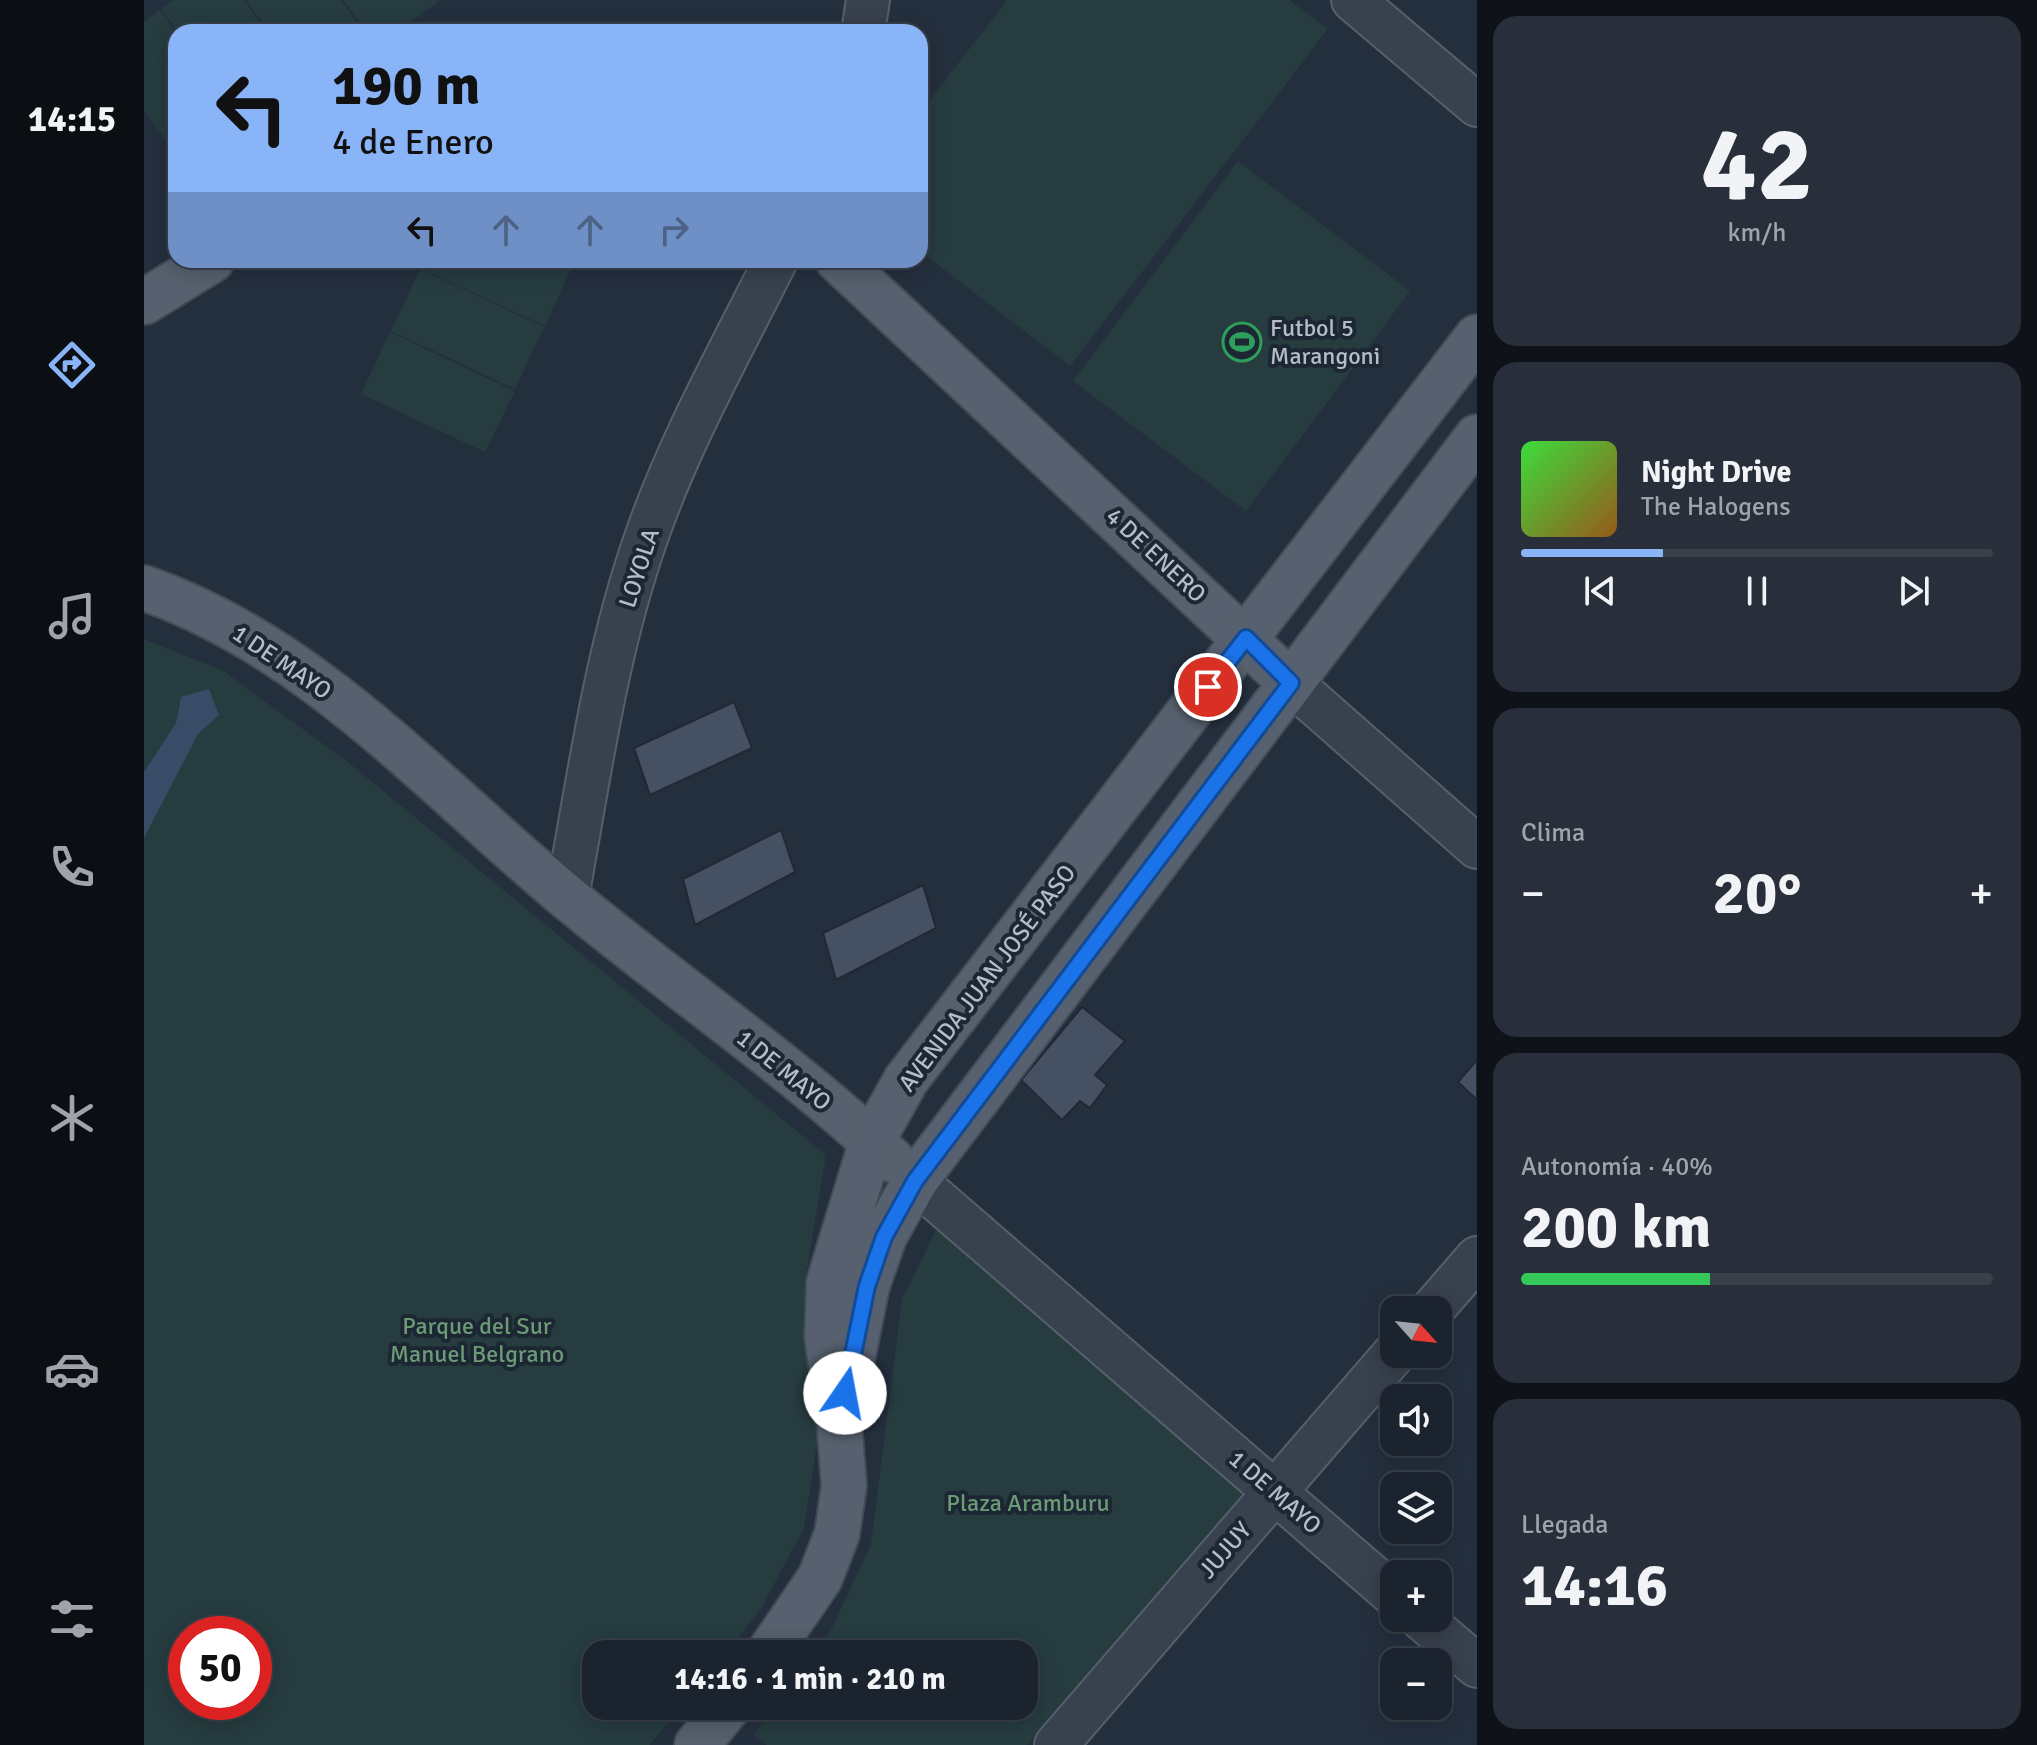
<!DOCTYPE html>
<html lang="es">
<head>
<meta charset="utf-8">
<style>
  :root { --surface:#1b232e; --page:#282f3a; --text:#f1f3f6; --muted:#a0a4aa; --line:#39404a; --accent:#8ab4f8 }
  body { margin:0; font-family:Signika,sans-serif; background:var(--page); color:var(--text); height:100vh; display:flex; flex-direction:column; font-size:30px; white-space:nowrap }
  * { box-sizing:border-box; margin:0 }
  p { font-size:26px; color:var(--muted) }
  .icon { flex:none; width:44px; height:44px; fill:none; stroke:currentColor; stroke-width:2; stroke-linecap:round; stroke-linejoin:round }
  .map { position:relative; flex:1; overflow:hidden }
  .details { display:flex; flex-direction:column; gap:16px; padding:16px; background:#0f1319; width:560px }
  .details>* { flex:none }
  .hud { position:absolute; left:24px; top:24px; width:760px; height:244px; border-radius:24px; box-shadow:0 4px 20px #0003,0 0 0 2px var(--line); background:#8ab4f8; color:#111; overflow:hidden }
  .needle { width:52px; rotate:117deg }
  .controls { position:absolute; left:1236px; top:1296px; display:grid; gap:16px }
  .controls a { display:grid; place-items:center; width:72px; height:72px; border-radius:16px; background:var(--surface); box-shadow:0 4px 20px #0003,0 0 0 2px var(--line); font-size:40px }
  .speed { position:absolute; left:24px; top:1616px; display:flex; gap:16px; font-size:40px; font-weight:700; text-align:center }
  .speed>* { display:grid; place-content:center; width:104px; height:104px; border-radius:50%; background:var(--surface); box-shadow:0 4px 20px #0003,0 0 0 2px var(--line); line-height:1 }
  .speed .limit { border:12px solid #d22; background:#fff; color:#111 }
  .pin { position:absolute; display:grid; place-items:center; width:68px; height:68px; color:#fff; margin:-34px; border:4px solid #fff; border-radius:50%; box-shadow:0 2px 8px #0007 }
  .me { position:absolute; width:88px; margin:-44px; rotate:12deg; stroke-linejoin:round; filter:drop-shadow(0 0 6px #0008) }
  .turn { display:flex; align-items:center; gap:28px; height:168px; padding:0 32px; font-size:36px }
  .turn .icon { width:104px; height:104px; stroke-width:2.5 }
  .turn b { display:block; font-size:56px; line-height:68px }
  .lanes { display:flex; align-items:center; height:76px; padding:0 32px; background:#0003; justify-content:center; gap:40px; direction:ltr }
  .lanes .off { opacity:.35 }
  .big { font-size:60px; font-weight:800; line-height:1.1 }
  .details .card { flex:1; display:flex; flex-direction:column; justify-content:center; gap:12px; min-width:0; padding:0 28px; border-radius:24px; background:var(--page) }
  .details .dial { align-items:center; gap:0 }
  .dial b { font-size:104px; line-height:1 }
  .song { display:flex; align-items:center; gap:24px }
  .cover { width:96px; height:96px; border-radius:12px; background:linear-gradient(135deg,hsl(120 70% 55%),hsl(30 70% 35%)) }
  .played { height:8px; border-radius:4px; background:linear-gradient(90deg,var(--accent) 30%,var(--line) 30%) }
  .keys { display:flex; justify-content:space-around; direction:ltr }
  .heat { display:flex; justify-content:space-between; align-items:center; font-size:44px; direction:ltr }
  .charge { height:12px; border-radius:6px; background:linear-gradient(90deg,#34c759 40%,var(--line) 0) }
  .trip { position:absolute; left:438px; top:1640px; width:456px; height:80px; border-radius:24px; background:var(--surface); box-shadow:0 4px 20px #0003,0 0 0 2px var(--line); font-weight:800; line-height:80px; text-align:center }
  main { display:flex; flex:1; min-height:0 }
  .dock { display:flex; flex-direction:column; width:144px; justify-content:space-around; align-items:center; background:#0b0e12; color:var(--muted) }
  .dock .icon { width:56px; height:56px }
  .dock .current { color:var(--accent) }
  .dock b { font-size:36px; color:var(--text) }
  .map>svg:first-child { display:block }
  .green { fill:#263c3f; fill-rule:evenodd }
  .water { fill:#394c67 }
  .building { fill:#455162; stroke:#1f2835; stroke-width:2 }
  .lines { fill:none; stroke-linecap:round; stroke-linejoin:round }
  .minor-casing { stroke:#565f6c; stroke-width:46 }
  .major-casing { stroke:#414a57; stroke-width:48 }
  .minor { stroke:#38414e; stroke-width:42 }
  .major { stroke:#56606e; stroke-width:44 }
  .route-casing { stroke:#114b97; stroke-width:20 }
  .route { stroke:#1a73e8; stroke-width:14 }
  .labels { text-anchor:middle; dominant-baseline:central; stroke-width:8; stroke-linejoin:round; paint-order:stroke }
  .poi-label { font-size:24px; fill:#b4bcc9; stroke:#1d2633; text-anchor:start }
  .street-label { font-size:24px; fill:#b4bcc9; stroke:#1d2633 }
  .park-label { font-size:24px; fill:#6b9a76; stroke:#1d2633 }
</style>
</head>
<body>
<main>
<nav class="dock">
<b>14:15</b>
<svg class="icon current" aria-label="directions" viewBox="0 0 24 24"><path d="M12 3l9 9-9 9-9-9zM9 14v-3h6M13 9l2 2-2 2"/></svg>
<svg class="icon" aria-label="music" viewBox="0 0 24 24"><path d="M9 18V5l10-2v13"/><circle cx="6" cy="18" r="3"/><circle cx="16" cy="16" r="3"/></svg>
<svg class="icon" aria-label="phone" viewBox="0 0 24 24"><path d="M5 4h4l2 5-3 2q2 4 5 5l2-3 5 2v4C11 20 4 13 5 4z"/></svg>
<svg class="icon" aria-label="climate" viewBox="0 0 24 24"><path d="M12 3v18M4 7l16 10M4 17L20 7"/></svg>
<svg class="icon" aria-label="car" viewBox="0 0 24 24"><path d="M5 17H2v-5l4-1 3-4h7l3 4 3 1v5h-3M9 17h6M6 11h13"/><circle cx="7" cy="17" r="2"/><circle cx="17" cy="17" r="2"/></svg>
<svg class="icon" aria-label="filters" viewBox="0 0 24 24"><path d="M4 7h16M4 17h16"/><circle cx="9" cy="7" r="2"/><circle cx="15" cy="17" r="2"/></svg>
</nav>
<div class="map">
<svg width="1333" height="1745" viewBox="0 0 1333 1745">
  <rect width="100%" height="100%" fill="#242f3e"/>
  <!-- green -->
  <g class="green">
    <polygon points="29,0 100,0 123,32 34,32 17,9"/>
    <polygon points="102,0 197,0 220,32 125,32"/>
    <polygon points="199,0 295,0 295,1 253,32 223,32"/>
    <polygon points="863,0 1145,0 1184,29 926,366 776,251 776,113"/>
    <polygon points="16,10 32,32 32,154 0,111 0,22"/>
    <polygon points="1094,161 1266,291 1102,511 929,381"/>
    <polygon points="280,260 419,260 429,265 401,326 276,268"/>
    <polygon points="276,269 400,327 371,389 247,331"/>
    <polygon points="246,332 371,391 341,452 217,394"/>
    <path d="M0 639 78 670 205 763 682 1155 662 1275 677 1417 660 1528 617 1609 581 1654H452V1706H540L505 1745H0V838L54 733 75 715 37 697 32 723 0 772ZM42 1634H110V1702H42Z"/>
    <polygon points="794,1226 1104,1493 883,1745 623,1745 610,1734 630,1706 880,1706 880,1654 669,1654 687,1630 727,1544 758,1299"/>
  </g>
  <!-- water -->
  <polygon class="water" points="65,689 75,715 54,734 0,838 0,772 32,723 37,697"/>
  <!-- building -->
  <g class="building">
    <polygon points="590,702 608,748 506,795 490,748"/>
    <polygon points="637,830 651,872 551,925 539,879"/>
    <polygon points="779,885 792,928 692,980 679,933"/>
    <polygon points="938,1007 981,1041 951,1075 963,1085 946,1108 936,1101 918,1120 877,1080"/>
    <polygon points="1333,1060 1333,1100 1314,1082"/>
  </g>
  <g class="lines">
    <defs>
      <g id="minor">
        <polyline points="1209,0 1333,105"/>
        <polyline points="719,32 724,0"/>
        <polyline points="1147,683 1333,847"/>
        <path d="M423 897C445 778 461 656 501 541 534 444 586 352 632 260"/>
        <polyline points="771,1181 1250,1595"/>
        <polyline points="1288,1310 1333,1258"/>
        <polyline points="1277,1618 1333,1666"/>
        <polyline points="912,1745 1250,1354"/>
      </g>
      <g id="major">
        <polyline points="694,260 1147,683"/>
        <polyline points="0,302 68,260"/>
        <path d="M0 588C169 647 289 786 423 897 530 986 647 1065 748 1160"/>
        <polyline points="702,1390 723,1286 740,1237 771,1181 1333,437"/>
        <polyline points="624,1654 676,1578 693,1534 700,1486 695,1420 683,1337 685,1282 728,1141 762,1080 1333,337"/>
        <polyline points="553,1745 585,1706"/>
      </g>
    </defs>
    <!-- minor casing -->
    <use href="#minor" class="minor-casing"/>
    <!-- major casing -->
    <use href="#major" class="major-casing"/>
    <!-- minor -->
    <use href="#minor" class="minor"/>
    <!-- major -->
    <use href="#major" class="major"/>
  </g>
  <g class="lines">
    <defs>
      <polyline id="route" points="701,1393 723,1286 740,1237 771,1181 1147,683 1102,638 1064,687"/>
    </defs>
    <!-- route casing -->
    <use href="#route" class="route-casing"/>
    <!-- route -->
    <use href="#route" class="route"/>
  </g>
  <!-- icons -->
  <defs>
    <symbol id="stadium-ring" viewBox="-11 -11 22 22"><circle r="9.5" fill="#1d2633" stroke="#2e9e5b" stroke-width="1.5"/><path d="M0-5a6.5 5 0 1 0 0 10a6.5 5 0 1 0 0-10ZM-3.5-1.8h7v3.6h-7Z" fill="#2e9e5b"/></symbol>
  </defs>
  <g fill-rule="evenodd">
    <use href="#stadium-ring" x="1076" y="320" width="44" height="44"/>
  </g>
  <g class="labels">
    <!-- poi labels -->
    <g class="poi-label">
      <text x="1126" y="328">Futbol 5<tspan x="1126" dy="28">Marangoni</tspan></text>
    </g>
    <!-- street labels -->
    <g class="street-label">
      <text transform="translate(1012 555) rotate(43)">4 DE ENERO</text>
      <text transform="translate(495 568) rotate(-72)">LOYOLA</text>
      <text transform="translate(138 662) rotate(34)">1 DE MAYO</text>
      <text transform="translate(843 978) rotate(-53)">AVENIDA JUAN JOSÉ PASO</text>
      <text transform="translate(640 1070) rotate(39)">1 DE MAYO</text>
      <text transform="translate(1131 1492) rotate(41)">1 DE MAYO</text>
      <text transform="translate(1081 1550) rotate(-49)">JUJUY</text>
    </g>
    <!-- park labels -->
    <g class="park-label">
      <text x="333" y="1326">Parque del Sur<tspan x="333" dy="28">Manuel Belgrano</tspan></text>
      <text x="884" y="1503">Plaza Aramburu</text>
    </g>
  </g>
</svg>
<div class="controls">
<a><svg class="needle" viewBox="-14 -14 28 28"><path d="M0-13l5 13h-10z" fill="#e53935"/><path d="M0 13l5-13h-10z" fill="#a0a4aa"/></svg></a>
<a><svg class="icon" aria-label="sound" viewBox="0 0 24 24"><path d="M4 9h4l5-4v14l-5-4H4zM17 9q2 3 0 6"/></svg></a>
<a><svg class="icon" aria-label="layers" viewBox="0 0 24 24"><path d="M12 4l9 5-9 5-9-5zM3 14l9 5 9-5"/></svg></a>
<a>+</a>
<a>−</a>
</div>
<div class="speed"><div class="limit">50</div></div>
<div class="pin" style="left:1064px;top:687px;background:#d93025"><svg class="icon" aria-label="arrive" viewBox="0 0 24 24"><path d="M6 21V4h12l-3 4 3 4H6"/></svg></div>
<svg class="me" style="left:701px;top:1393px" viewBox="-20 -20 40 40"><circle r="19" fill="#fff"/><path d="M0-13L10 11 0 6-10 11z" fill="#1a73e8"/></svg>
<div class="trip">14:16 · 1 min · 210 m</div>
<div class="hud">
<div class="turn"><svg class="icon" aria-label="left" viewBox="0 0 24 24"><path d="M17 20v-9H6M10 6l-5 5 5 5"/></svg><div><b>190 m</b>4 de Enero</div></div>
<div class="lanes"><svg class="icon" aria-label="left" viewBox="0 0 24 24"><path d="M17 20v-9H6M10 6l-5 5 5 5"/></svg><svg class="icon off" aria-label="ahead" viewBox="0 0 24 24"><path d="M12 20V5M6 11l6-6 6 6"/></svg><svg class="icon off" aria-label="ahead" viewBox="0 0 24 24"><path d="M12 20V5M6 11l6-6 6 6"/></svg><svg class="icon off" aria-label="right" viewBox="0 0 24 24"><path d="M7 20v-9h11M14 6l5 5-5 5"/></svg></div>
</div>
</div>
<section class="details">
<div class="card dial"><b>42</b><p>km/h</p></div>
<div class="card">
<div class="song"><i class="cover"></i><div><b>Night Drive</b><p>The Halogens</p></div></div>
<div class="played"></div>
<div class="keys"><svg class="icon" aria-label="previous" viewBox="0 0 24 24"><path d="M18 5L8 12l10 7zM5 5v14"/></svg><svg class="icon" aria-label="pause" viewBox="0 0 24 24"><path d="M8 5v14M16 5v14"/></svg><svg class="icon" aria-label="next" viewBox="0 0 24 24"><path d="M6 5l10 7-10 7zM19 5v14"/></svg></div>
</div>
<div class="card"><p>Clima</p>
<div class="heat"><a>−</a><b class="big">20°</b><a>+</a></div>
</div>
<div class="card"><p>Autonomía · 40%</p><b class="big">200 km</b><div class="charge"></div></div>
<div class="card"><p>Llegada</p><b class="big">14:16</b></div>
</section>
</main>
</body>
</html>
